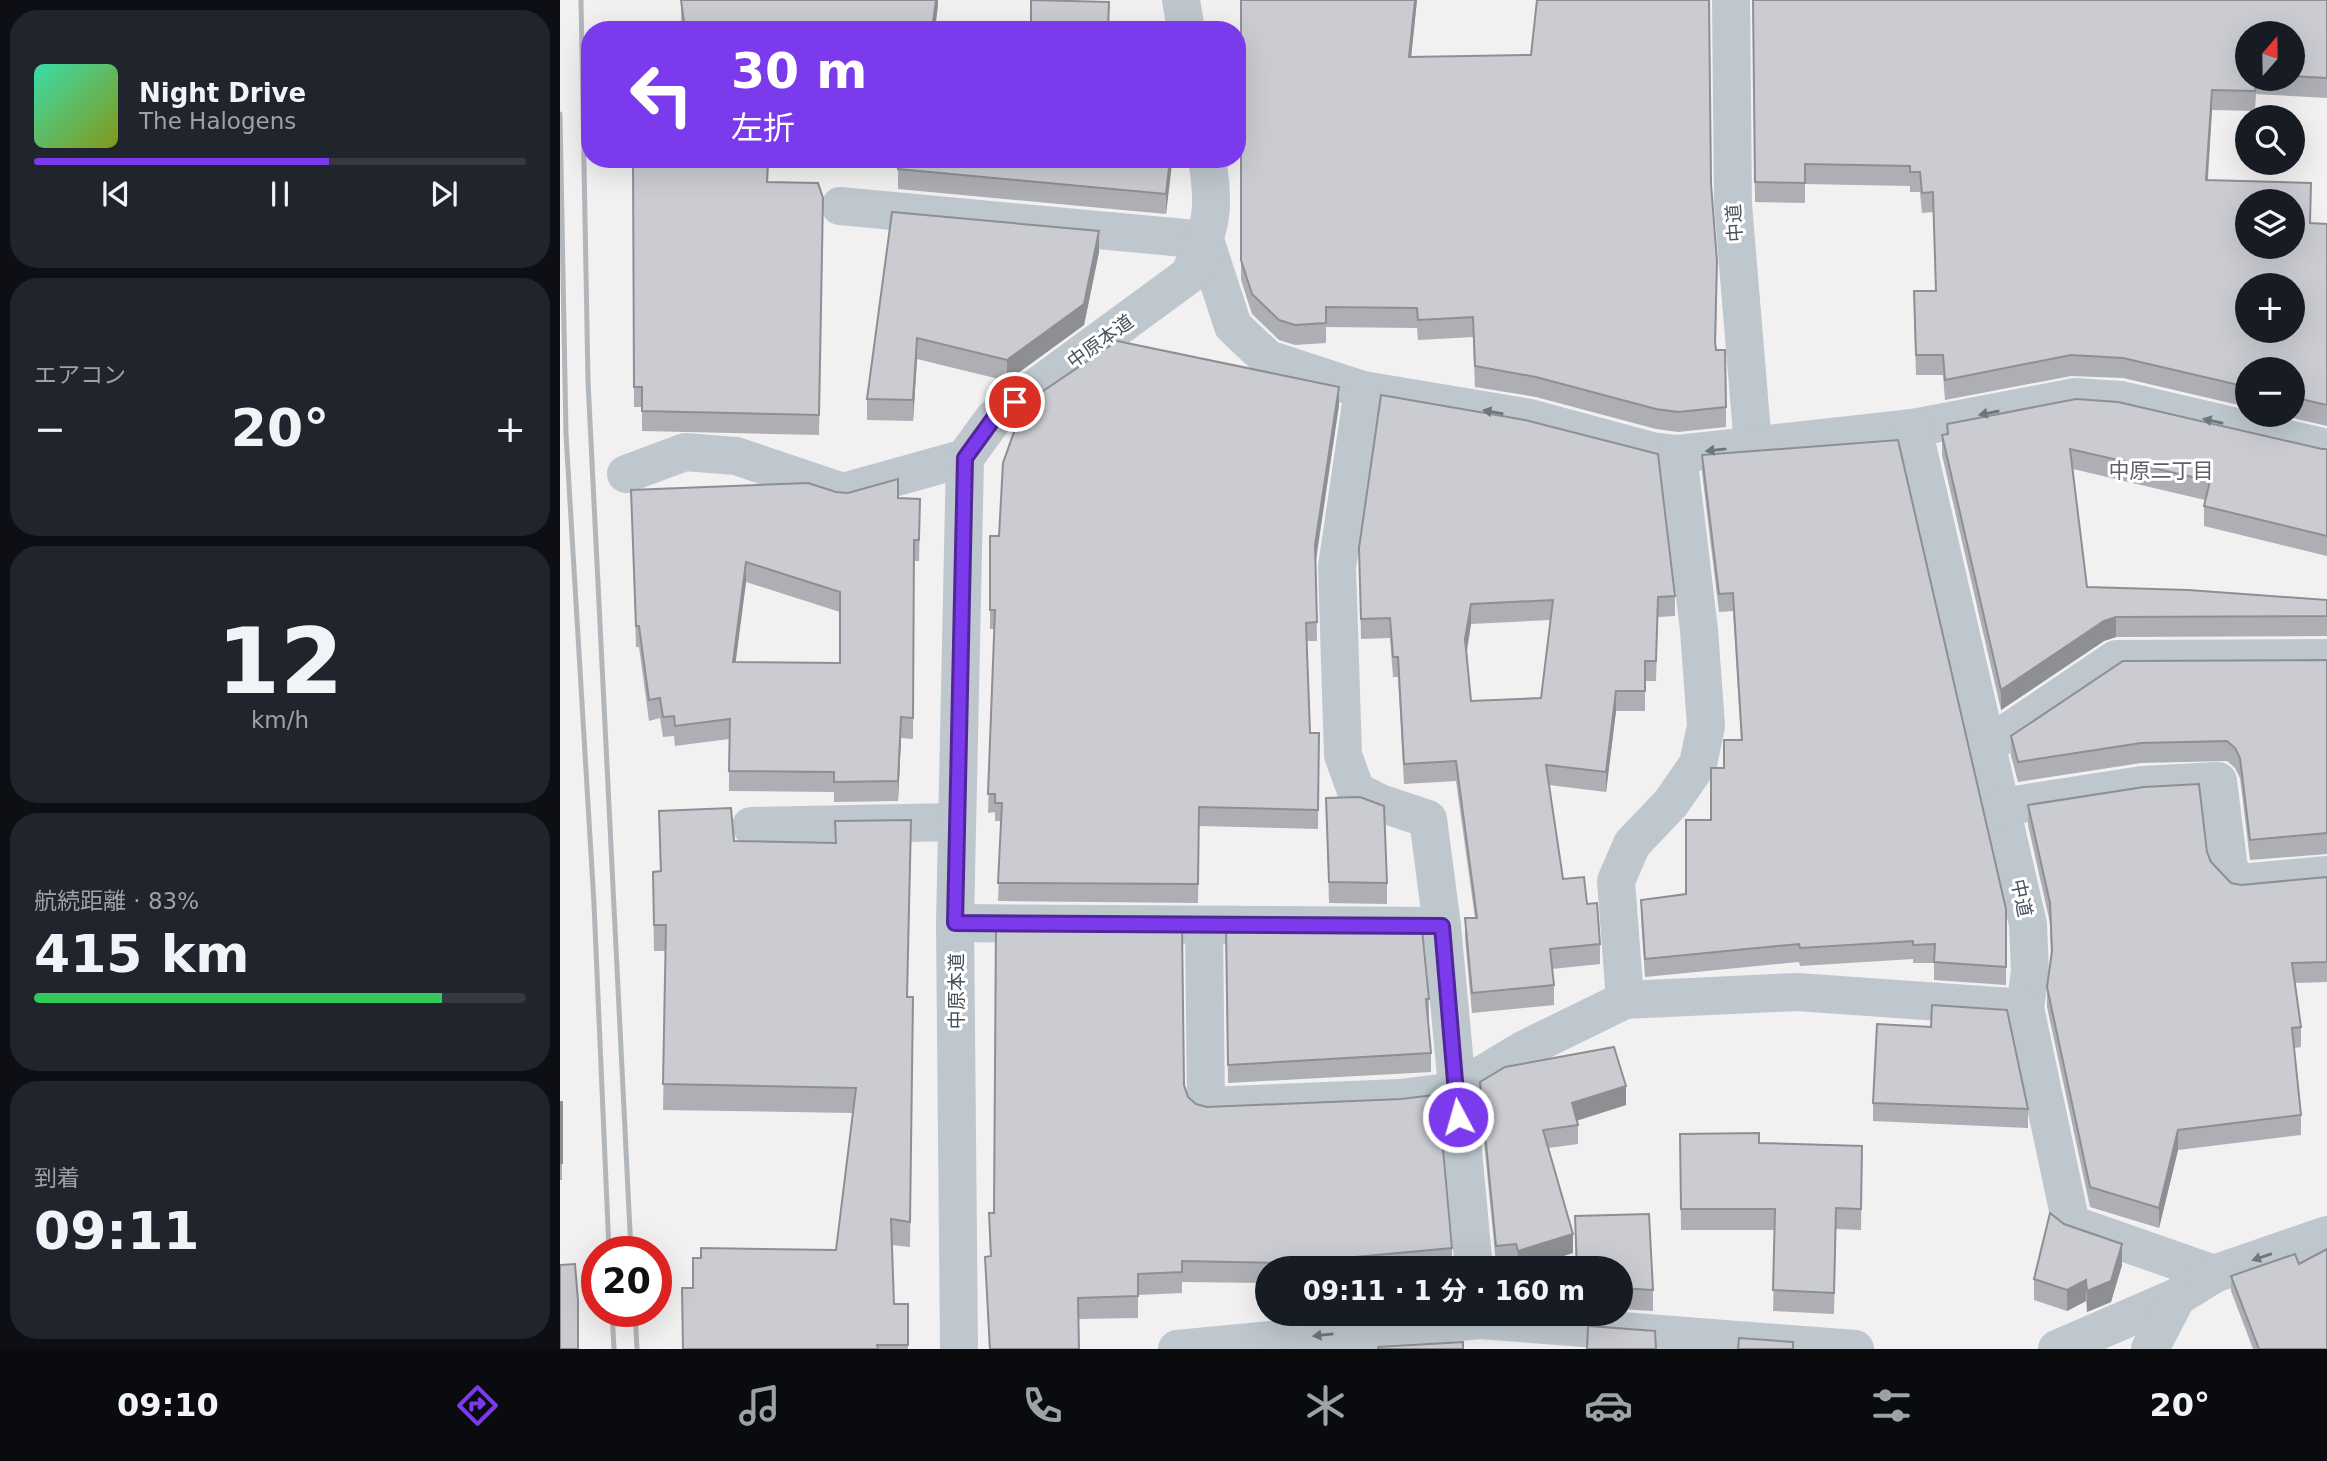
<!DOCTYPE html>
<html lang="ja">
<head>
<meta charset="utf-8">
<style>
  :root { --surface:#171b24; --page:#20242c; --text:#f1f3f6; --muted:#9ea1a6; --line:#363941; --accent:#7c3aed }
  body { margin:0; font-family:"DejaVu Sans","Noto Sans JP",sans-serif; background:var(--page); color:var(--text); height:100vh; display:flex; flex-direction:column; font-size:26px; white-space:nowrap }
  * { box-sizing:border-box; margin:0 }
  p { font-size:23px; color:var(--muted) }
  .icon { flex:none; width:38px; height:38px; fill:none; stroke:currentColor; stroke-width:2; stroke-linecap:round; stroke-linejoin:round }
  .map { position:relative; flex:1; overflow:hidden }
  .details { display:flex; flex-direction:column; gap:10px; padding:10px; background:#0d0f14; width:560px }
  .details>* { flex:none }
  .banner { position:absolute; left:21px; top:21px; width:665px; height:147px; border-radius:28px; box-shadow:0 7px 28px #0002; background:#7c3aed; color:#fff; overflow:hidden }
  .needle { width:46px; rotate:20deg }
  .controls { position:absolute; left:1675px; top:21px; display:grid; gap:14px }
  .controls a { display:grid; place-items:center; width:70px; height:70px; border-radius:50%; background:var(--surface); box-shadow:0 7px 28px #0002; font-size:35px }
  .speed { position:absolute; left:21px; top:1236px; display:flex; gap:14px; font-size:35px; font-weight:700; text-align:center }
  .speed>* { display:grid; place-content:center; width:91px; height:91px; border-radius:50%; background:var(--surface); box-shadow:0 7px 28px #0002; line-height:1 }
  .speed .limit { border:10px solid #d22; background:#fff; color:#111 }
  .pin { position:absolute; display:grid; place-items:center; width:60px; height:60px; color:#fff; margin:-30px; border:4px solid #fff; border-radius:50%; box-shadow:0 2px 7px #0007 }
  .me { position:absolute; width:77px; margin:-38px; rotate:354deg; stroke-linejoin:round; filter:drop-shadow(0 0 5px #0008) }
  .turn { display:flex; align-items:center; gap:24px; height:147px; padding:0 35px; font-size:32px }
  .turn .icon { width:91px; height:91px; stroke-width:2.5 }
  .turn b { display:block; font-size:49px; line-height:60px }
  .big { font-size:52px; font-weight:700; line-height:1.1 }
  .details .widget { flex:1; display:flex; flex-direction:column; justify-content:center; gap:10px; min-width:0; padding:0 24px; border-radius:28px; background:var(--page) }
  .details .dial { align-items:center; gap:0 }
  .dial b { font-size:91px; line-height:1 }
  .song { display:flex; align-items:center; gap:21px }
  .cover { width:84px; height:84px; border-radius:10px; background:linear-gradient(135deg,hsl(160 70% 55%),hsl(70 70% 35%)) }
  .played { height:7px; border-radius:4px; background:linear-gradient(90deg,var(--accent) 60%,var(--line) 60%) }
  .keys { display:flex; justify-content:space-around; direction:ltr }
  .heat { display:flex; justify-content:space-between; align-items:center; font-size:38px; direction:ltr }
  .charge { height:10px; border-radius:5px; background:linear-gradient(90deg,#34c759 83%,var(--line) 0) }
  .trip { position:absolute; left:695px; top:1256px; width:378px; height:70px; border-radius:35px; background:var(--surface); box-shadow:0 7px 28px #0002; font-weight:700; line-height:70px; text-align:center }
  .menu { display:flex; height:112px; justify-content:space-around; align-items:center; background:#090b0e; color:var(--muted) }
  .menu .icon { width:49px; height:49px }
  .menu .on { color:var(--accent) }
  .menu b { font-size:32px; color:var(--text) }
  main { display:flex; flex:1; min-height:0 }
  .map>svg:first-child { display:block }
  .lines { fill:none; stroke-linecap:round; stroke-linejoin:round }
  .minor { stroke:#bec7ce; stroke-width:38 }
  .rail { stroke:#b2b5ba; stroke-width:5 }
  .wall { fill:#aeafb5; fill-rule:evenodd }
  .shaded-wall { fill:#8d8f93 }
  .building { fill:#caccd2; stroke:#8d8f93; stroke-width:2; fill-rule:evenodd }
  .oneway { fill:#6b767f }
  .route-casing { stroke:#51269a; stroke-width:18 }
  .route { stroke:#7c3aed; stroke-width:12 }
  .labels { text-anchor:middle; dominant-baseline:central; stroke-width:6; stroke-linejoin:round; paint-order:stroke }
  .street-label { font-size:19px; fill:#48535d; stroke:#fff }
  .neighbourhood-label { font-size:21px; fill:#5d6065; stroke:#fff }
</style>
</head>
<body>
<main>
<section class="details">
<div class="widget">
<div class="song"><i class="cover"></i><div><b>Night Drive</b><p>The Halogens</p></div></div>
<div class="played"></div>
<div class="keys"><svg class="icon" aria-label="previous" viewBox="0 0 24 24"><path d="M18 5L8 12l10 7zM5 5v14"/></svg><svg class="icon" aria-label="pause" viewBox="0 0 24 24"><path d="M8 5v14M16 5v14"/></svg><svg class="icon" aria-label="next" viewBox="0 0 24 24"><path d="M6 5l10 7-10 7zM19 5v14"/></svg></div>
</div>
<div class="widget"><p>エアコン</p>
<div class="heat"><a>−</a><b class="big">20°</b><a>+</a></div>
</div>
<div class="widget dial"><b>12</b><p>km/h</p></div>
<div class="widget"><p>航続距離 · 83%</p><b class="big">415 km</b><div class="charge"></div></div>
<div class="widget"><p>到着</p><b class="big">09:11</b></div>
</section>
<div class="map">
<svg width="1767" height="1349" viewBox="0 0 1767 1349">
  <rect width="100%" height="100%" fill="#f2f0f0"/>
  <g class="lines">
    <!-- minor -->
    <g class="minor">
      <polyline points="621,0 626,30"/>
      <polyline points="1171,0 1173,204 1193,446"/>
      <polyline points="280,206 645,240 673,326 708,359 803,390 970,418 1092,451 1118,454 1353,428 1515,397 1561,400 1767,448"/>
      <polyline points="803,390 777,567 783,755 796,791 820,803 868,819 882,926 914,1269"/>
      <polyline points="1353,428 1468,924 1470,972 1465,1008 1511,1224 1654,1274"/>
      <polyline points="66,474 125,452 176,456 283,492 405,458"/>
      <polyline points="1427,746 1556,659 1767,658"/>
      <polyline points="1442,807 1582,785 1658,781 1669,869 1680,883 1767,875"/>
      <polyline points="191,826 397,822"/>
      <polyline points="395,923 882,926"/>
      <polyline points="644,926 646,1106 840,1098 895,1091 963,1050 1065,1000 1237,992 1465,1008"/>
      <polyline points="1065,1000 1056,881 1072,844 1111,803 1138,764 1146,726 1139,630 1118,454"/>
      <path d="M399 1349 395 923 405 458 434 418 629 275C651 227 656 212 647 159"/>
      <polyline points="617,1349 920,1320 1295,1349"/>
      <polyline points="1497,1349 1617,1297 1654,1274 1767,1235"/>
      <polyline points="1590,1349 1617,1297"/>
    </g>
    <!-- rail -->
    <g class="rail">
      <polyline points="21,0 28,381 71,1251"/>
      <polyline points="0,114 6,435 34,904 49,1251"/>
      <polyline points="52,1311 54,1349"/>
      <polyline points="75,1311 77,1349"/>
    </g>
  </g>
  <!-- wall -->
  <g class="wall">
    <polygon points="121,0 378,0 378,4 375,30 122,30 121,18"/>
    <polygon points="681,0 857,0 851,57 1151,184 1157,281 1156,345 1166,407 1166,427 1118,432 1096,429 976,397 915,387 913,337 858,340 857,328 766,327 766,343 735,345 719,340 692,314 681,280"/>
    <path d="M1193 0H1767V98L1696 94 1695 111 1652 110 1648 180 1750 223 1767 224V426L1720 415H1732V369H1687V407L1563 378 1511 376 1385 400 1383 375H1356L1354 311 1376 291 1373 212 1362 213 1360 192H1350V186L1245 184V203L1195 202ZM1732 33V79H1687Z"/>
    <polygon points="73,159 209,159 208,182 263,198 259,435 82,431 82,407 74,407"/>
    <polygon points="612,159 606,214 338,189 338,169"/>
    <polygon points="332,212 539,252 524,325 447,381 357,359 353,421 307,420 307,399"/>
    <polygon points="779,405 756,561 757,641 746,641 750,733 759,733 758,829 639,826 638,903 438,901 441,821 435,821 435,812 428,813 434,629 430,629 430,536 439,536"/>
    <polygon points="1387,424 1767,449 1767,556 1644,526 1644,506 1645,500 1513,469 1527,587 1767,600 1767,636 1556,637 1544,641 1441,710 1382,455 1382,435 1387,434"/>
    <polygon points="1142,455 1446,909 1446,985 1374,980 1374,963 1353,963 1353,959 1240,966 1239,962 1085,977 1081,918 1081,900 1126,895 1151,820 1164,768 1181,740 1173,611 1159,612 1142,473"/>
    <path d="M71 490 276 492 338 498 360 519 359 561H354L353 739 341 738 338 801 274 802V792L169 791V739L115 746 114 736 103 737 100 718 89 721 79 647H76ZM186 582 280 612V663L175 662Z"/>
    <path d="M799 548 1115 596V616L1098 617 1096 681H1085V711H1056L1046 792 989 785 1003 879 1027 904 1040 944V964L992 969 994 985V1005L912 1013 905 938V918H915L896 781 844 784 838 677H833L830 638 801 639ZM990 620 981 698 911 701 907 652 911 624Z"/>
    <polygon points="1767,660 1767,854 1690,860 1680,778 1675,768 1667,761 1581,763 1458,782 1451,756 1451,736"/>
    <polygon points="766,798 827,883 827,904 769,903"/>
    <polygon points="1468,805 1647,852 1651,862 1671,883 1681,885 1767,877 1767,982 1735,983 1741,1027 1741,1047 1734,1048 1741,1115 1741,1135 1618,1150 1599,1228 1530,1207 1487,1007 1487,987 1491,956 1490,923 1468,825"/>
    <polygon points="99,811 174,841 351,845 347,997 353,997 350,1247 332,1245 334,1304 348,1304 348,1349 122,1349 122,1288 133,1288 276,1250 293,1113 103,1110 106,951 94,951 93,897 93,872 100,871"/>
    <polygon points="666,928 869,999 869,1018 867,1018 871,1053 871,1072 668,1083"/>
    <polygon points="920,1082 1066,1105 1016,1121 1018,1125 1018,1144 988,1148 1013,1253 962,1269 958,1269 956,1262 936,1264 920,1101"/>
    <polygon points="624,1085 628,1097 636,1104 892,1248 892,1269 707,1269 707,1283 622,1282 622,1293 578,1295 578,1318 519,1319 519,1349 429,1349 425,1257 430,1256 429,1213 434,1213"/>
    <rect x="0" y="1102" width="2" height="78"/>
    <polygon points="1313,1103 1468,1109 1468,1128 1313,1121"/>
    <polygon points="1120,1134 1199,1143 1302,1146 1301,1230 1276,1229 1274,1314 1213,1311 1215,1230 1121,1230"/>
    <polygon points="1015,1216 1093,1290 1093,1311 1060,1309 1060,1269 1016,1269"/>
    <polygon points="1739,1264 1767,1349 1693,1349 1671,1291 1671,1276"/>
    <polygon points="1562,1265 1551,1302 1527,1312 1526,1301 1507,1311 1474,1300 1474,1279"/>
  </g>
  <!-- shaded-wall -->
  <g class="shaded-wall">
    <polygon points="376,0 378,0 378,4 375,30 372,30"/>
    <polygon points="855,0 857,0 849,77 849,57"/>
    <polygon points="1652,90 1652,110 1646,200 1646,180"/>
    <polygon points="610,159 612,159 612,164 606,214 606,194"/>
    <polygon points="539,231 539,252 524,325 447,381 447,360"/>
    <polygon points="357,338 357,359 353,421 353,400"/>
    <polygon points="779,387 779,405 755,564 755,545"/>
    <polygon points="186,562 186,582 173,683 173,662"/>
    <polygon points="911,604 911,624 905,659 905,639"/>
    <polygon points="1556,617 1556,637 1544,641 1441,710 1441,690 1544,621"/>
    <polygon points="1056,691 1056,711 1046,792 1046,772"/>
    <polygon points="341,717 341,738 338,801 338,781"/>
    <polygon points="1066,1086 1066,1105 1012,1122 1012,1103"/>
    <polygon points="1618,1130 1618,1150 1599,1228 1599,1208"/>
    <polygon points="1013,1234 1013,1253 962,1269 958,1269 958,1251"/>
    <polygon points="1562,1244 1562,1265 1551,1302 1527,1312 1527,1291"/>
    <polygon points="1526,1280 1526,1301 1507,1311 1507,1290"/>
  </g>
  <!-- building -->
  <g class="building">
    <polygon points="121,0 376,0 372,30 125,30"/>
    <polygon points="471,0 549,2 548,30 471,30"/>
    <polygon points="681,0 855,0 849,57 971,55 977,0 1149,0 1151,184 1157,261 1155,342 1156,350 1165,350 1166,407 1118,412 1096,409 976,377 915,366 913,317 858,320 857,308 766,307 766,323 735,325 719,320 692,294 681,260"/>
    <path d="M1193 0H1767V78L1732 76V33H1687V79H1696L1695 91 1652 90 1646 180 1751 183 1750 223 1767 224V405L1732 397V369H1687V387L1563 358 1511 355 1385 380 1383 355H1356L1354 291H1376L1373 192 1362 193 1360 172H1350V166L1245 164V183L1195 182ZM1687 201H1732V247H1687ZM1687 285H1732V331H1687Z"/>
    <polygon points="73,159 208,159 207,182 258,183 263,198 259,415 82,411 82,387 74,387"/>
    <polygon points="339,159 610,159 606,194 338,169"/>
    <polygon points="332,212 539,231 524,304 447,360 357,338 353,400 307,399"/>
    <polygon points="557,341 779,387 755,545 757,622 746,623 750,733 759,733 758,810 639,807 638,884 438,883 442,803 435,803 435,794 428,794 435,610 430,610 430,536 439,536 443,463 464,404"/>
    <path d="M821 395 965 420 1098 454 1115 596 1098 597 1096 661H1085V691H1056L1046 772 986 765 1003 879 1024 877 1027 904 1037 903 1040 944 990 949 994 985 912 993 905 918H917L896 761 844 764 838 657H833L830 618 801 619 799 548ZM993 600 981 698 911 701 905 639 911 604Z"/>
    <polygon points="1516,399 1558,402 1762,449 1767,449 1767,536 1644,506 1650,481 1510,449 1527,587 1628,590 1767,600 1767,616 1556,617 1544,621 1441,690 1382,435 1388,434 1387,424"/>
    <polygon points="1338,440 1446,909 1446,967 1374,962 1375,944 1353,945 1353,941 1240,948 1239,944 1085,959 1081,900 1126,894 1126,820 1151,820 1151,768 1164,768 1164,740 1182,740 1173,593 1159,594 1142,455"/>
    <path d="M338 479V498L360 499 359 540H354L353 718 341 717 338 781 274 782V772L169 771 170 719 115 726 114 716 103 717 100 698 89 700 79 626H76L71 490 248 483 276 492 288 493ZM186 562 280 592V663L173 662Z"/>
    <polygon points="1767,660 1767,833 1690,840 1680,758 1675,748 1667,741 1581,743 1458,762 1451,736 1563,661"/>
    <polygon points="1639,784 1647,852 1651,862 1671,883 1681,885 1767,877 1767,962 1732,963 1741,1027 1732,1028 1741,1115 1618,1130 1599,1208 1530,1187 1487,987 1492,951 1490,903 1468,805 1584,787"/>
    <polygon points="800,797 824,806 827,883 769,882 766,798"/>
    <polygon points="171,808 174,841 276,843 275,821 351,820 347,997 353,997 350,1222 331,1219 334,1304 348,1304 348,1345 317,1345 318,1349 123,1349 122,1288 133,1288 133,1258 141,1258 141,1248 276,1250 296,1088 103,1084 106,925 94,925 93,872 101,871 99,811"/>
    <polygon points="436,924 622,925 624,1085 628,1097 636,1104 647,1107 841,1099 874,1095 876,1107 879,1105 892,1248 730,1263 622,1261 622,1272 578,1274 578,1296 518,1298 519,1349 430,1349 425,1257 431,1256 429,1213 434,1213"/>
    <polygon points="666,928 862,929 869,999 866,999 871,1053 668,1065"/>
    <polygon points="1372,1005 1447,1010 1468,1109 1313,1103 1317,1024 1371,1027"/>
    <polygon points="1054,1047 1066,1086 1012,1103 1018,1125 983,1130 1013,1234 958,1251 956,1244 936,1246 920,1082 945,1067"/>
    <rect x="0" y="1102" width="2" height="61"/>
    <polygon points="1199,1133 1199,1143 1302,1146 1301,1209 1276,1208 1274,1293 1213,1290 1215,1209 1121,1209 1120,1134"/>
    <polygon points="1490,1213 1504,1224 1562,1244 1551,1281 1527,1291 1526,1280 1507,1290 1474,1279"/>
    <polygon points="1089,1214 1093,1290 1060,1288 1060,1269 1017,1269 1015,1216"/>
    <polygon points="1767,1249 1767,1349 1699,1349 1671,1276 1735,1254 1739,1264"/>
    <polygon points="15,1264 18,1301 18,1349 0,1349 0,1265"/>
    <polygon points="1028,1326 1095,1331 1096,1349 1027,1349"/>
    <polygon points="1179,1338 1233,1342 1233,1349 1178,1349"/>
    <polygon points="903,1342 903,1349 818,1349 818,1347"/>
  </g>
  <!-- one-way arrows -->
  <defs><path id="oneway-solid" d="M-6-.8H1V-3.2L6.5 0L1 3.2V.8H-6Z" transform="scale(1.75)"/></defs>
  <g class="oneway">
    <use href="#oneway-solid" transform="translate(933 412) rotate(-170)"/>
    <use href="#oneway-solid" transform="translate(1429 413) rotate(169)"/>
    <use href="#oneway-solid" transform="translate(1653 421) rotate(-167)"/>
    <use href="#oneway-solid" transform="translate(1156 450) rotate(174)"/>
    <use href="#oneway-solid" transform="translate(1702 1257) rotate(161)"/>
    <use href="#oneway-solid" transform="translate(763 1335) rotate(174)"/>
  </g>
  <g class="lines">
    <defs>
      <polyline id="route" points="455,402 434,418 405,458 395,923 882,926 898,1117"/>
    </defs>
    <!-- route casing -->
    <use href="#route" class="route-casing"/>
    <!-- route -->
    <use href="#route" class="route"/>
  </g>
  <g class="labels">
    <!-- street labels -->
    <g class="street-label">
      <text transform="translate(1174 223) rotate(-94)">中道</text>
      <text transform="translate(540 341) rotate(-36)">中原本道</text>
      <text transform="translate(1462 898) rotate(78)">中道</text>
      <text transform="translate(396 991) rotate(-90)">中原本道</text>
    </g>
    <!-- neighbourhood labels -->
    <g class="neighbourhood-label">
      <text x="1601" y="471">中原二丁目</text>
    </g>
  </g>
</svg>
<div class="controls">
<a><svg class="needle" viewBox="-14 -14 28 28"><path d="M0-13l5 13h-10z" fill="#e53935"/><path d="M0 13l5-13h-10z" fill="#9ea1a6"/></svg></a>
<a><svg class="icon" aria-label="search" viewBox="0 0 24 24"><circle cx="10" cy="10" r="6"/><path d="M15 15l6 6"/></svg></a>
<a><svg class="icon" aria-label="layers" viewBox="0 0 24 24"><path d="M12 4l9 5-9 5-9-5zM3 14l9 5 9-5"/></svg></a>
<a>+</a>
<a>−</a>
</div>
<div class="speed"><div class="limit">20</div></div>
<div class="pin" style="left:455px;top:402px;background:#d93025"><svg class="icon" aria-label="arrive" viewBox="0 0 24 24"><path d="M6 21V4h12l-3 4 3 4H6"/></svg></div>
<svg class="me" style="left:898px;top:1117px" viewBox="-20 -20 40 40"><circle r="17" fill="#7c3aed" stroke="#fff" stroke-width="3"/><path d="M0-11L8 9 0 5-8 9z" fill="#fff"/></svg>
<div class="trip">09:11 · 1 分 · 160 m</div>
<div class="banner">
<div class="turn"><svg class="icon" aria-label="left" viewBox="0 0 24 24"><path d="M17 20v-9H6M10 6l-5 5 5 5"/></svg><div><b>30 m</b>左折</div></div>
</div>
</div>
</main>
<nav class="menu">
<b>09:10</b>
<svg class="icon on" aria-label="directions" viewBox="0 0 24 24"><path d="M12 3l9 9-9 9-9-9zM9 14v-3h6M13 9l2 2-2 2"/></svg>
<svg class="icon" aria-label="music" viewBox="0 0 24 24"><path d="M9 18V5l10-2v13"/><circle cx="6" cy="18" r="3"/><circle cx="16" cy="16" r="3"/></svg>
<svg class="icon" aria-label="phone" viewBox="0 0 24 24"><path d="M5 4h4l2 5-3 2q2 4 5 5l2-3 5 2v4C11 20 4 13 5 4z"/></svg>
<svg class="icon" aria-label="climate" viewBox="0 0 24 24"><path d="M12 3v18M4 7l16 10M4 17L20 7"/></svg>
<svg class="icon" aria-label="car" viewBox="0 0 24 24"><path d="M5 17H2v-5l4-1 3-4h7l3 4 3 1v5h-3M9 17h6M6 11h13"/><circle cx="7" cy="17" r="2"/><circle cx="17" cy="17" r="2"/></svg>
<svg class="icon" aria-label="filters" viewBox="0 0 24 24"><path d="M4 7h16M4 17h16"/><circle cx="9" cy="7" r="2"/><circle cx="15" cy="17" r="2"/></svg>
<b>20°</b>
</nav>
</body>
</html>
